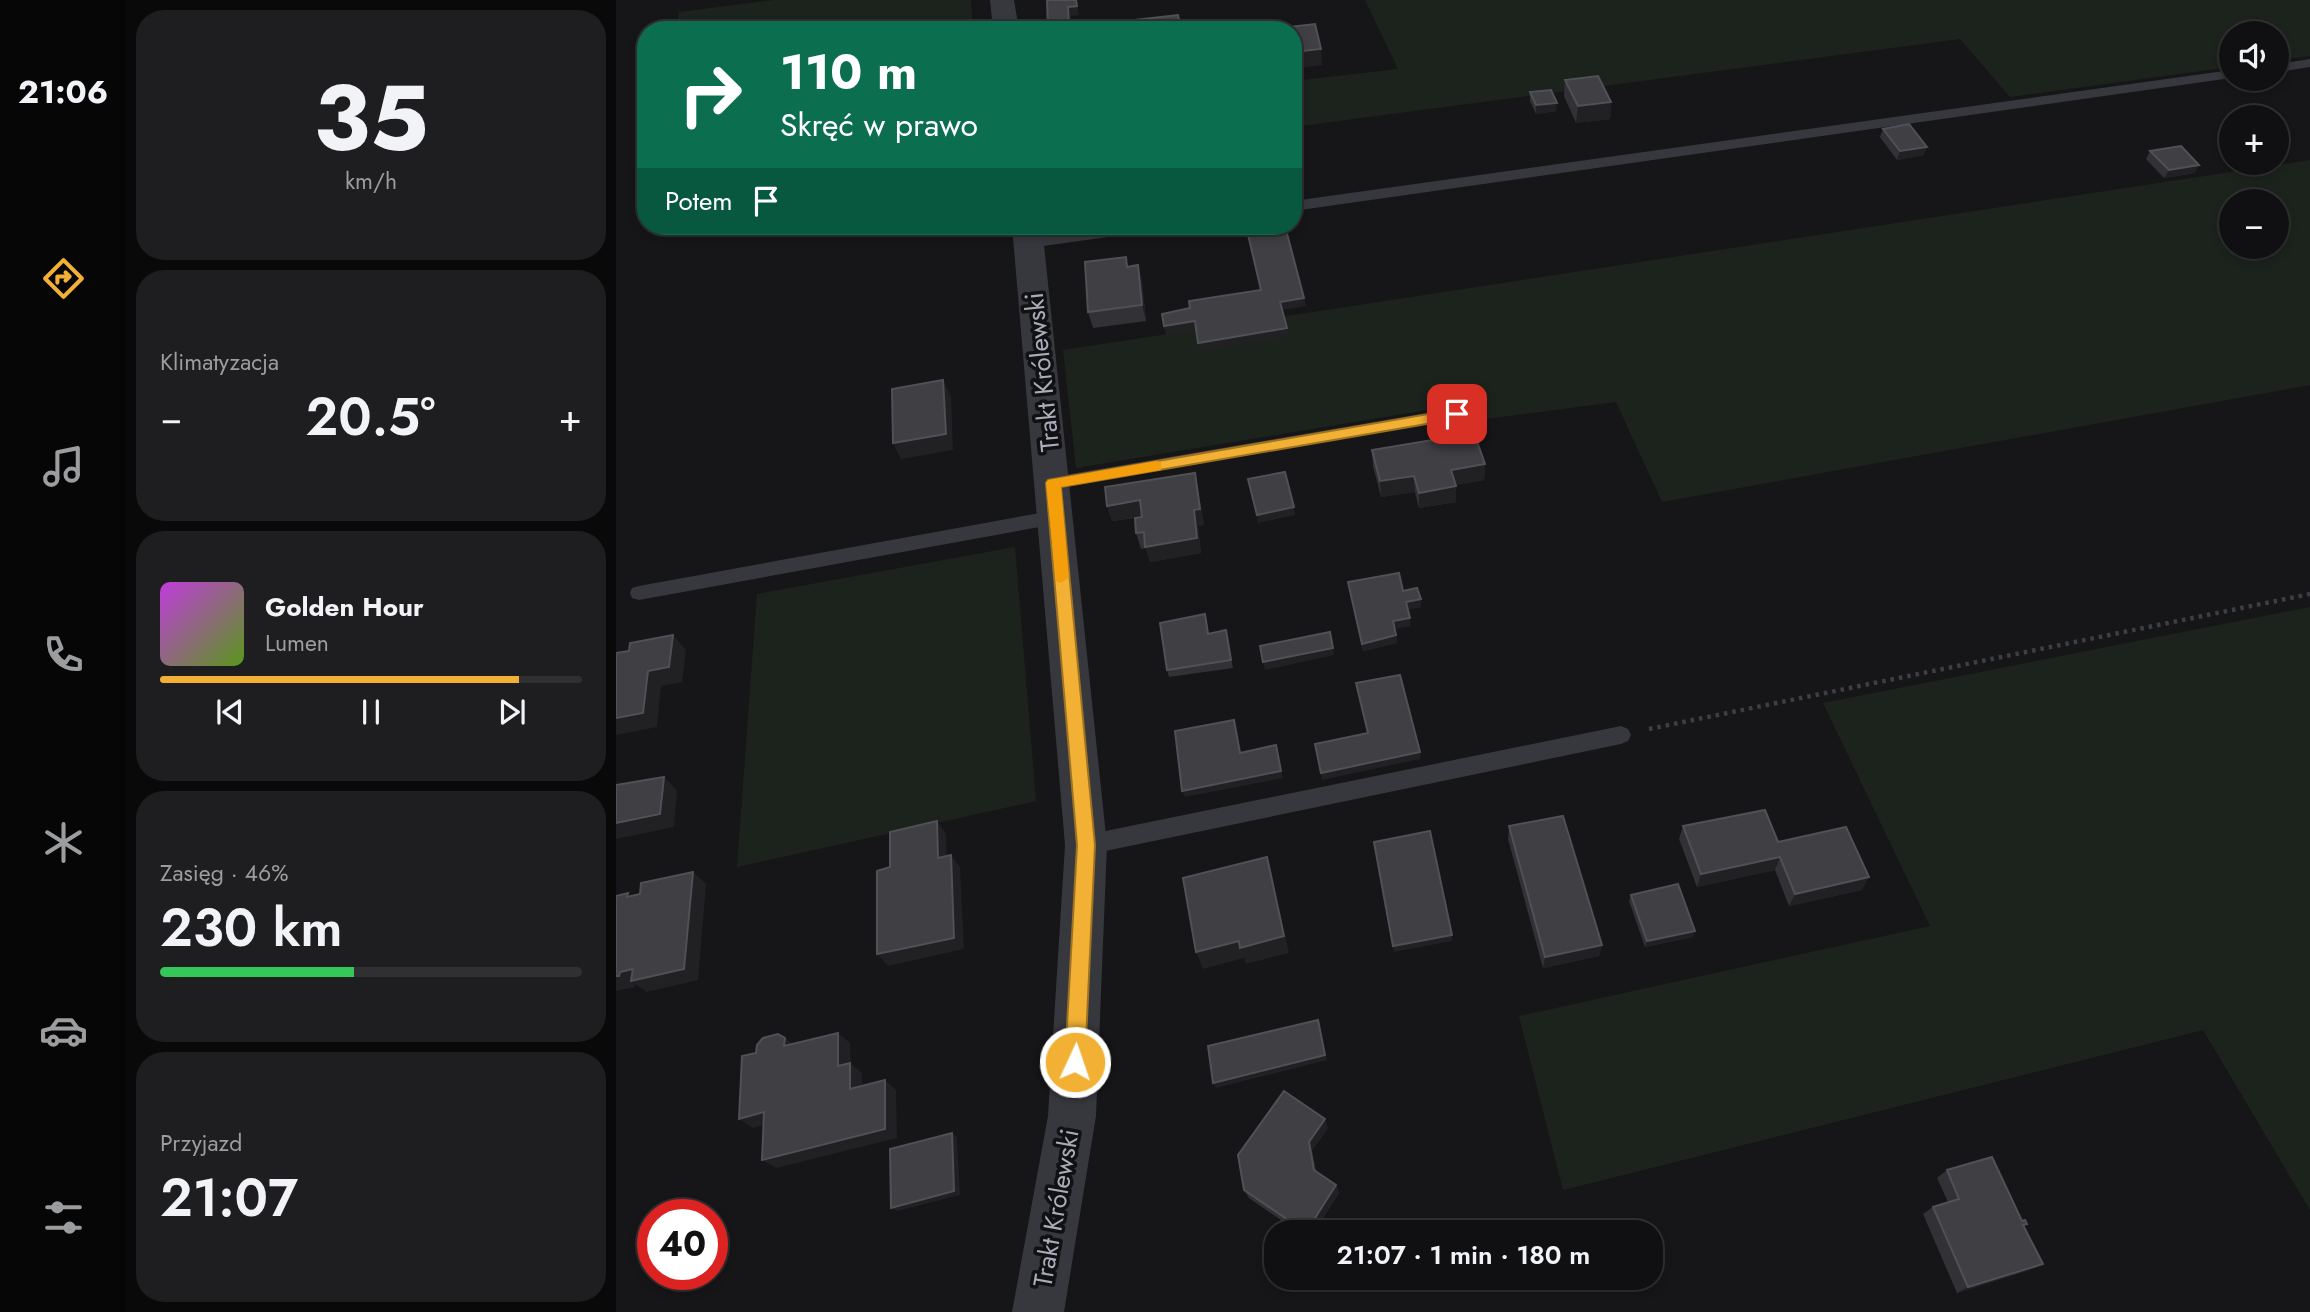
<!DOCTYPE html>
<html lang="pl">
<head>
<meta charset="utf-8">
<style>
  :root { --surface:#101012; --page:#1e1e20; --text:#f1f3f6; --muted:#9c9d9f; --line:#303032; --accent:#f2b134 }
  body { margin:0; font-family:Jost,sans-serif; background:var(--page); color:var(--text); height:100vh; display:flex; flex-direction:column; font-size:26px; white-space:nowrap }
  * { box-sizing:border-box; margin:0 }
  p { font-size:23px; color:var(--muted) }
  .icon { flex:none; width:38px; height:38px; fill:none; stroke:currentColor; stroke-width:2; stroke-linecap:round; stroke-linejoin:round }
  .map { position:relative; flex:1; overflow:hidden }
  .details { display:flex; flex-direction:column; gap:10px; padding:10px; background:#09090a; width:490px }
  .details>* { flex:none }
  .top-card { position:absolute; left:21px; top:21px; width:665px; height:214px; border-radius:28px; box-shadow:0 4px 10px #0003,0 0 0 2px var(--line); background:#0b6e4f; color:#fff; overflow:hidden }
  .buttons { position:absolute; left:1603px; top:21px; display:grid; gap:14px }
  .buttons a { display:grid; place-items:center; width:70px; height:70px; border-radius:50%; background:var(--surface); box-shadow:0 4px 10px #0003,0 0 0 2px var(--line); font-size:35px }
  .speed { position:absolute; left:21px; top:1199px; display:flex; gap:14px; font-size:35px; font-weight:700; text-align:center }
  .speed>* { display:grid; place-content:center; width:91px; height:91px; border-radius:50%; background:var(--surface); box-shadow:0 4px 10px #0003,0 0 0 2px var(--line); line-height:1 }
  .speed .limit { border:10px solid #d22; background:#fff; color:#111 }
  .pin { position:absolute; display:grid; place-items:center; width:60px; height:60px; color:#fff; margin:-30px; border-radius:14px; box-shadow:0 4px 10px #0006 }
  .me { position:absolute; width:77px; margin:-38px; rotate:3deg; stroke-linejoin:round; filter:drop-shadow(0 0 5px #0008) }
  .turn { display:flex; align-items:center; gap:24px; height:147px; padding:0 28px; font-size:32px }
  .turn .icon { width:91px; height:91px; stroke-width:2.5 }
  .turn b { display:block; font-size:49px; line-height:60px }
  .then { display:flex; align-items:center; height:66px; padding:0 28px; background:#0003; gap:14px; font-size:26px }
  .big { font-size:52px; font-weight:600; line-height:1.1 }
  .details .widget { flex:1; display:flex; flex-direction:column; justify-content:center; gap:10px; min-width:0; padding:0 24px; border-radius:28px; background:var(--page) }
  .details .dial { align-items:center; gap:0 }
  .dial b { font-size:91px; line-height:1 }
  .song { display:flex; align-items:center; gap:21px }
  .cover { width:84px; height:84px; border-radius:10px; background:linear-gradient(135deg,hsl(290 70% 55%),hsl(90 70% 35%)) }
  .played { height:7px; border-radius:4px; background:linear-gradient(90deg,var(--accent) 85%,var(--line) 85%) }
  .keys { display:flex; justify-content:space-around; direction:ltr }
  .heat { display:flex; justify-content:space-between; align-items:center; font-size:38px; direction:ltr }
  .charge { height:10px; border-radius:5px; background:linear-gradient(90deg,#34c759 46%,var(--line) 0) }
  .trip { position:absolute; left:648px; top:1220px; width:399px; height:70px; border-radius:28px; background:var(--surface); box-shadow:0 4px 10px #0003,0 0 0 2px var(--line); font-weight:600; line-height:70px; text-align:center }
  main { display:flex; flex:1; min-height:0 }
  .menu { display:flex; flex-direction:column; width:126px; justify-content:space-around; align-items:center; background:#060607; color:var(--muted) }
  .menu .icon { width:49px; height:49px }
  .menu .current { color:var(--accent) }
  .menu b { font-size:32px; color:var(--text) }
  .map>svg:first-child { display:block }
  .green { fill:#1c231d; fill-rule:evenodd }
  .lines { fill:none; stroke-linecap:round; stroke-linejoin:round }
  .path { stroke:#3d3f44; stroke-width:4.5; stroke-dasharray:3.5 5; stroke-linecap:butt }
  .service { fill:#37383d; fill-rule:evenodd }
  .tertiary { fill:#37383d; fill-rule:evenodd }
  .wall { fill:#323236 }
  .shaded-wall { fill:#212124 }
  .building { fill:#3f3f44; stroke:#4f5156; stroke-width:2 }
  .route { fill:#f2b134; stroke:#9d7322; stroke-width:2 }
  .slow { fill:#f59e0b }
  .labels { text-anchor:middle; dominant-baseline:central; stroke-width:7; stroke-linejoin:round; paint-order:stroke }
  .street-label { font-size:26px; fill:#a8adb8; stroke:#111113 }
</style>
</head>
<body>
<main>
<nav class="menu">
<b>21:06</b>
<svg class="icon current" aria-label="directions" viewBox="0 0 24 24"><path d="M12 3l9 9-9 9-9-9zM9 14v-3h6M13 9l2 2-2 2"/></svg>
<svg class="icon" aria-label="music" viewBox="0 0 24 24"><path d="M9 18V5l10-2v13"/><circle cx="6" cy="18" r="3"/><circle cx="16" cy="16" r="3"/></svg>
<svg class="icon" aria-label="phone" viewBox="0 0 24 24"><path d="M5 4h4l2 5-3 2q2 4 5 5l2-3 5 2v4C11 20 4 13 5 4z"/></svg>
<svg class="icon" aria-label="climate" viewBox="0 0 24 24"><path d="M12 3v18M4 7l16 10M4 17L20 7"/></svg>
<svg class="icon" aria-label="car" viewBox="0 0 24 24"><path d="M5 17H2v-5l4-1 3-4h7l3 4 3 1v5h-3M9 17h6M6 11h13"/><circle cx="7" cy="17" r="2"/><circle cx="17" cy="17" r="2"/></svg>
<svg class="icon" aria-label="filters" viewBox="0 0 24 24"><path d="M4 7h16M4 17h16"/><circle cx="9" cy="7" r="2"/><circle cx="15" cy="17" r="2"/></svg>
</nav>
<section class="details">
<div class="widget dial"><b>35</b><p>km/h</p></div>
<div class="widget"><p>Klimatyzacja</p>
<div class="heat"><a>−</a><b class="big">20.5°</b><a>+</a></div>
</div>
<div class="widget">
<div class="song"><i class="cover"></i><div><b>Golden Hour</b><p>Lumen</p></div></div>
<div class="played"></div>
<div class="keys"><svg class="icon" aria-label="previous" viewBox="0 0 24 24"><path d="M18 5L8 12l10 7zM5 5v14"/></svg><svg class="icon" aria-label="pause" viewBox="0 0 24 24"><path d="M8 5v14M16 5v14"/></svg><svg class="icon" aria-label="next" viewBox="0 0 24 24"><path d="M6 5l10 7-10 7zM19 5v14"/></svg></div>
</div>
<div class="widget"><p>Zasięg · 46%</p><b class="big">230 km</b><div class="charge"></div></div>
<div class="widget"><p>Przyjazd</p><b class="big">21:07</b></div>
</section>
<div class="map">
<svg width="1694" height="1312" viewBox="0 0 1694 1312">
  <rect width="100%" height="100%" fill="#161618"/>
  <!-- green -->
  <g class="green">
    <polygon points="157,0 355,0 357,30 61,30 63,12"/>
    <polygon points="749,0 1694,0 1694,56 1661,60 1661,33 1615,33 1615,67 1394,97 1344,39 677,127 677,81 782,69"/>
    <path d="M1694 160V385L1046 502 1000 402 855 421 847 404 460 468 447 350ZM1615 201H1661V247H1615Z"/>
    <polygon points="399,547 420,801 121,867 141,594"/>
    <polygon points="1694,607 1694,1210 1587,1030 947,1190 903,1016 1314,926 1207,703"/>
  </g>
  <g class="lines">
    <!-- path -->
    <polyline class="path" points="1033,729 1694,594"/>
    <!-- service -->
    <g class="service">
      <polygon points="1694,59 1694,67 1661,72 1661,64"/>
      <polygon points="1615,70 1615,78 677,211 677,201"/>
      <polygon points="503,226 542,226 535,231 413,248 406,243 413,238"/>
      <polygon points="840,408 848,414 846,418 437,489 431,488 428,483 431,478 437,477"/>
      <polygon points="440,510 446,512 449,517 446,522 440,524 23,600 16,598 14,593 16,588 23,586"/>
      <polygon points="1005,726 1012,729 1015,735 1012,741 1005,744 470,855 463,852 459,845 463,838 470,835"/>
    </g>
    <!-- tertiary -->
    <g class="tertiary">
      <polygon points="374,0 398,0 403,30 377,30"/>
      <polygon points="396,226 426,226 491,845 480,1116 448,1312 396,1312 432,1116 449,845"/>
    </g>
  </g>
  <!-- wall -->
  <g class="wall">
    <polygon points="949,80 995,102 994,119 960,123 948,96"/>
    <polygon points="914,92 940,111 920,114 914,101"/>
    <polygon points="1267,129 1308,155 1281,160 1264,137"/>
    <polygon points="1534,151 1579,173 1548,178 1530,159"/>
    <polygon points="522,265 526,282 530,321 477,328 472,312 512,266"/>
    <polygon points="756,450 869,464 868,480 840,485 840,502 803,508 799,492 765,497 757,466"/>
    <polygon points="579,473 582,489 588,525 582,526 585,553 534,562 530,548 525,549 520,533 526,517 496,521 491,506"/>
    <polygon points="732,582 787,591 805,607 792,609 794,626 779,628 781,643 747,651"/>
    <polygon points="589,614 593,634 610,630 617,668 553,677 551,670"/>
    <polygon points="893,826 986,945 983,956 927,968 892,839"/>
    <polygon points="1067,826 1162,842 1246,890 1173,906 1159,870 1081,887 1063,839"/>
    <polygon points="1015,895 1077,937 1029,947 1013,901"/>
    <polygon points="712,1128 696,1150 700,1171 720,1185 723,1193 698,1232 682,1232 633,1198 628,1190"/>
    <polygon points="1331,1170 1411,1224 1408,1226 1414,1270 1341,1293 1307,1214 1317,1207 1332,1202 1321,1178"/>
  </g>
  <!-- shaded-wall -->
  <g class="shaded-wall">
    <polygon points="451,0 453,0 453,7 460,0 462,8 463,15 455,16 455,30 433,30 432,27"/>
    <polygon points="564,26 565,30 534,30"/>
    <polygon points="705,49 706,65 677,69 677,52"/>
    <polygon points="995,102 994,119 960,123 962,106"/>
    <polygon points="941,103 940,111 920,114 920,105"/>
    <polygon points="1311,147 1308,155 1281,160 1284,151"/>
    <polygon points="1583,165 1579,173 1548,178 1553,170"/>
    <polygon points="522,265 526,282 530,321 526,305"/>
    <polygon points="688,298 690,306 666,310 664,302"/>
    <polygon points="579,321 581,330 550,335 548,326"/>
    <polygon points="671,328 672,336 584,351 582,343"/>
    <polygon points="327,380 335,396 337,450 285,459 277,443"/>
    <polygon points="869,464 868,480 835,486 835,470"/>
    <polygon points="579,473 582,489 588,525 582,526 585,553 534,562 529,547 578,510"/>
    <polygon points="798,476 799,492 765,497 764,481"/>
    <polygon points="840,486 840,502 803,508 803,493"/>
    <polygon points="524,500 529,516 496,521 491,506"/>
    <polygon points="678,507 679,515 642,523 641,515"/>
    <polygon points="805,599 805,607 790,610 790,602"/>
    <polygon points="794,618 794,626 778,629 777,621"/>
    <polygon points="57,635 70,650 66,682 45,686 41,727 0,735 0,718"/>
    <polygon points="780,635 781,643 747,651 746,644"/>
    <polygon points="717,648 718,655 649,670 647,662"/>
    <polygon points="660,745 667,778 569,797 566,791"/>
    <polygon points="804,752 804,759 706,780 705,773"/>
    <polygon points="48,777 61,790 58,827 0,839 0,823"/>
    <polygon points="321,821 330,834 331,870 322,858"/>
    <polygon points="335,855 344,867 348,949 272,966 261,954"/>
    <polygon points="651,857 656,875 673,953 630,964 628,958 587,969 580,952"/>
    <polygon points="1164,857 1159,870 1081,887 1085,874"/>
    <polygon points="77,872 90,884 82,980 31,992 19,984 19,987 0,991 0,976"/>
    <polygon points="1253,877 1246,890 1173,906 1179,894"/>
    <polygon points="1079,931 1077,937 1029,947 1031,941"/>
    <polygon points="836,935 836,941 778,952 777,946"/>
    <polygon points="986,945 983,956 927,968 929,957"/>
    <polygon points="702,1020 711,1060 600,1088 597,1083"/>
    <polygon points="222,1033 234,1043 235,1064 246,1073 246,1098 234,1089 222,1066"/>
    <polygon points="169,1038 182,1048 168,1046"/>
    <polygon points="269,1080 280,1090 281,1138 160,1168 146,1160"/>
    <polygon points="148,1112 162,1121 137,1128 123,1119"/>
    <polygon points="709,1119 712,1128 696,1150 701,1178 698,1170 693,1142"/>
    <polygon points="336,1133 341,1137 344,1195 281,1211 275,1208"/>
    <polygon points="720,1185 723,1193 698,1232 690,1232"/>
    <polygon points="1427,1264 1414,1270 1341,1293 1352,1287"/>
  </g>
  <!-- building -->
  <g class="building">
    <polygon points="431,0 460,0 461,6 452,7 453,25 432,27"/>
    <polygon points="562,15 564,26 534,30 511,30 510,21"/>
    <polygon points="699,24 705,49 677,52 677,30 655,29"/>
    <polygon points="982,76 995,102 962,106 949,80"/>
    <polygon points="935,90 941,103 920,105 914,92"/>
    <polygon points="1293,124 1311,147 1284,151 1267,129"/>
    <polygon points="1565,146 1583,165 1553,170 1534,151"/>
    <polygon points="630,226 669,226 688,298 664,302 671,328 582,343 579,321 548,326 546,314 574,308 573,301 645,290"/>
    <polygon points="510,257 511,267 522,265 526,305 472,312 469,262"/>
    <polygon points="327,380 330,434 277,443 276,389"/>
    <polygon points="858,433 869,464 835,470 840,486 803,493 798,476 764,481 756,450"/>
    <polygon points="669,472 678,507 641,515 632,479"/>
    <polygon points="579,473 584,509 578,510 581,538 529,547 528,532 520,533 519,518 526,517 524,500 491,506 489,487"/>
    <polygon points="783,573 787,591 801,588 805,599 790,602 794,618 777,621 780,635 746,644 732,582"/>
    <polygon points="589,614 592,634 610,630 615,660 551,670 544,623"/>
    <polygon points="714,632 717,648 647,662 644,646"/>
    <polygon points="57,635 53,667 32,671 27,713 0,718 0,653 13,651 14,643"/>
    <polygon points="784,675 804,752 705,773 699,744 752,733 740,683"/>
    <polygon points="618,720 624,753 660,745 665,771 566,791 559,731"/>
    <polygon points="48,777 44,814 0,823 0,785"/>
    <polygon points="1149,810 1162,842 1230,827 1253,877 1179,894 1164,857 1085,874 1067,826"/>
    <polygon points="947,816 986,945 929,957 893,826"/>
    <polygon points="321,821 322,858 335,855 338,938 261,954 261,871 274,867 274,832"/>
    <polygon points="814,831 836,935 777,946 758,842"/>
    <polygon points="651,857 668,936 624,948 623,941 580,952 567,878"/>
    <polygon points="77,872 68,969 15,981 17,969 4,972 3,976 0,976 0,896 12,893 11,897 24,894 25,883"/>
    <polygon points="1062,884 1079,931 1031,941 1015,895"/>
    <polygon points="702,1020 709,1055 597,1083 592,1046"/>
    <polygon points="222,1033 222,1066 234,1063 234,1089 269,1080 269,1129 146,1160 148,1112 123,1119 126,1056 140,1053 141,1045 147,1038 162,1034 169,1038 168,1046"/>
    <polygon points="668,1091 709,1119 693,1142 698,1170 720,1185 690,1232 628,1190 622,1155"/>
    <polygon points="336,1133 338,1191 275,1208 274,1149"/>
    <polygon points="1376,1157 1406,1221 1409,1220 1411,1224 1407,1225 1427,1264 1352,1287 1317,1207 1343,1199 1331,1170"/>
  </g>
  <!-- route -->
  <polygon class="route" points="841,409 847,414 845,418 445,487 479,845 469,1062 466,1069 459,1072 452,1069 449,1062 461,845 430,483 432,480"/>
  <!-- slow -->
  <polygon class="slow" points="540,461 545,462 545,470 445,487 453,577 445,583 440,581 430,483 432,480"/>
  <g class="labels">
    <!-- street labels -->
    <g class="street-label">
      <text transform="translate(426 372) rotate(-96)">Trakt Królewski</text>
      <text transform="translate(440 1208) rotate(-80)">Trakt Królewski</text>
    </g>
  </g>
</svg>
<div class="buttons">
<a><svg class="icon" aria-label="sound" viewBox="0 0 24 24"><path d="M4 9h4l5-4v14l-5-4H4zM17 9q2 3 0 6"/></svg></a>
<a>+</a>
<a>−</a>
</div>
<div class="speed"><div class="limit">40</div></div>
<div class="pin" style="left:841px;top:414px;background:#d93025"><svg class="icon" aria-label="arrive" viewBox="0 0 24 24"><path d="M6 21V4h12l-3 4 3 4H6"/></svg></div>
<svg class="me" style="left:459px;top:1062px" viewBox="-20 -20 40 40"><circle r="17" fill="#f2b134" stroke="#fff" stroke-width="3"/><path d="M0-11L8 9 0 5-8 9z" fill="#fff"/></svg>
<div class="trip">21:07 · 1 min · 180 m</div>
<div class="top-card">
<div class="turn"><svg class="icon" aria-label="right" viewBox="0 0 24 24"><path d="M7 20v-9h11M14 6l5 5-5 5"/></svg><div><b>110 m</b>Skręć w prawo</div></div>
<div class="then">Potem<svg class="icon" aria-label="arrive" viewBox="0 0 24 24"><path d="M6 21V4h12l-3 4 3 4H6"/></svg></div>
</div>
</div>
</main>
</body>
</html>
